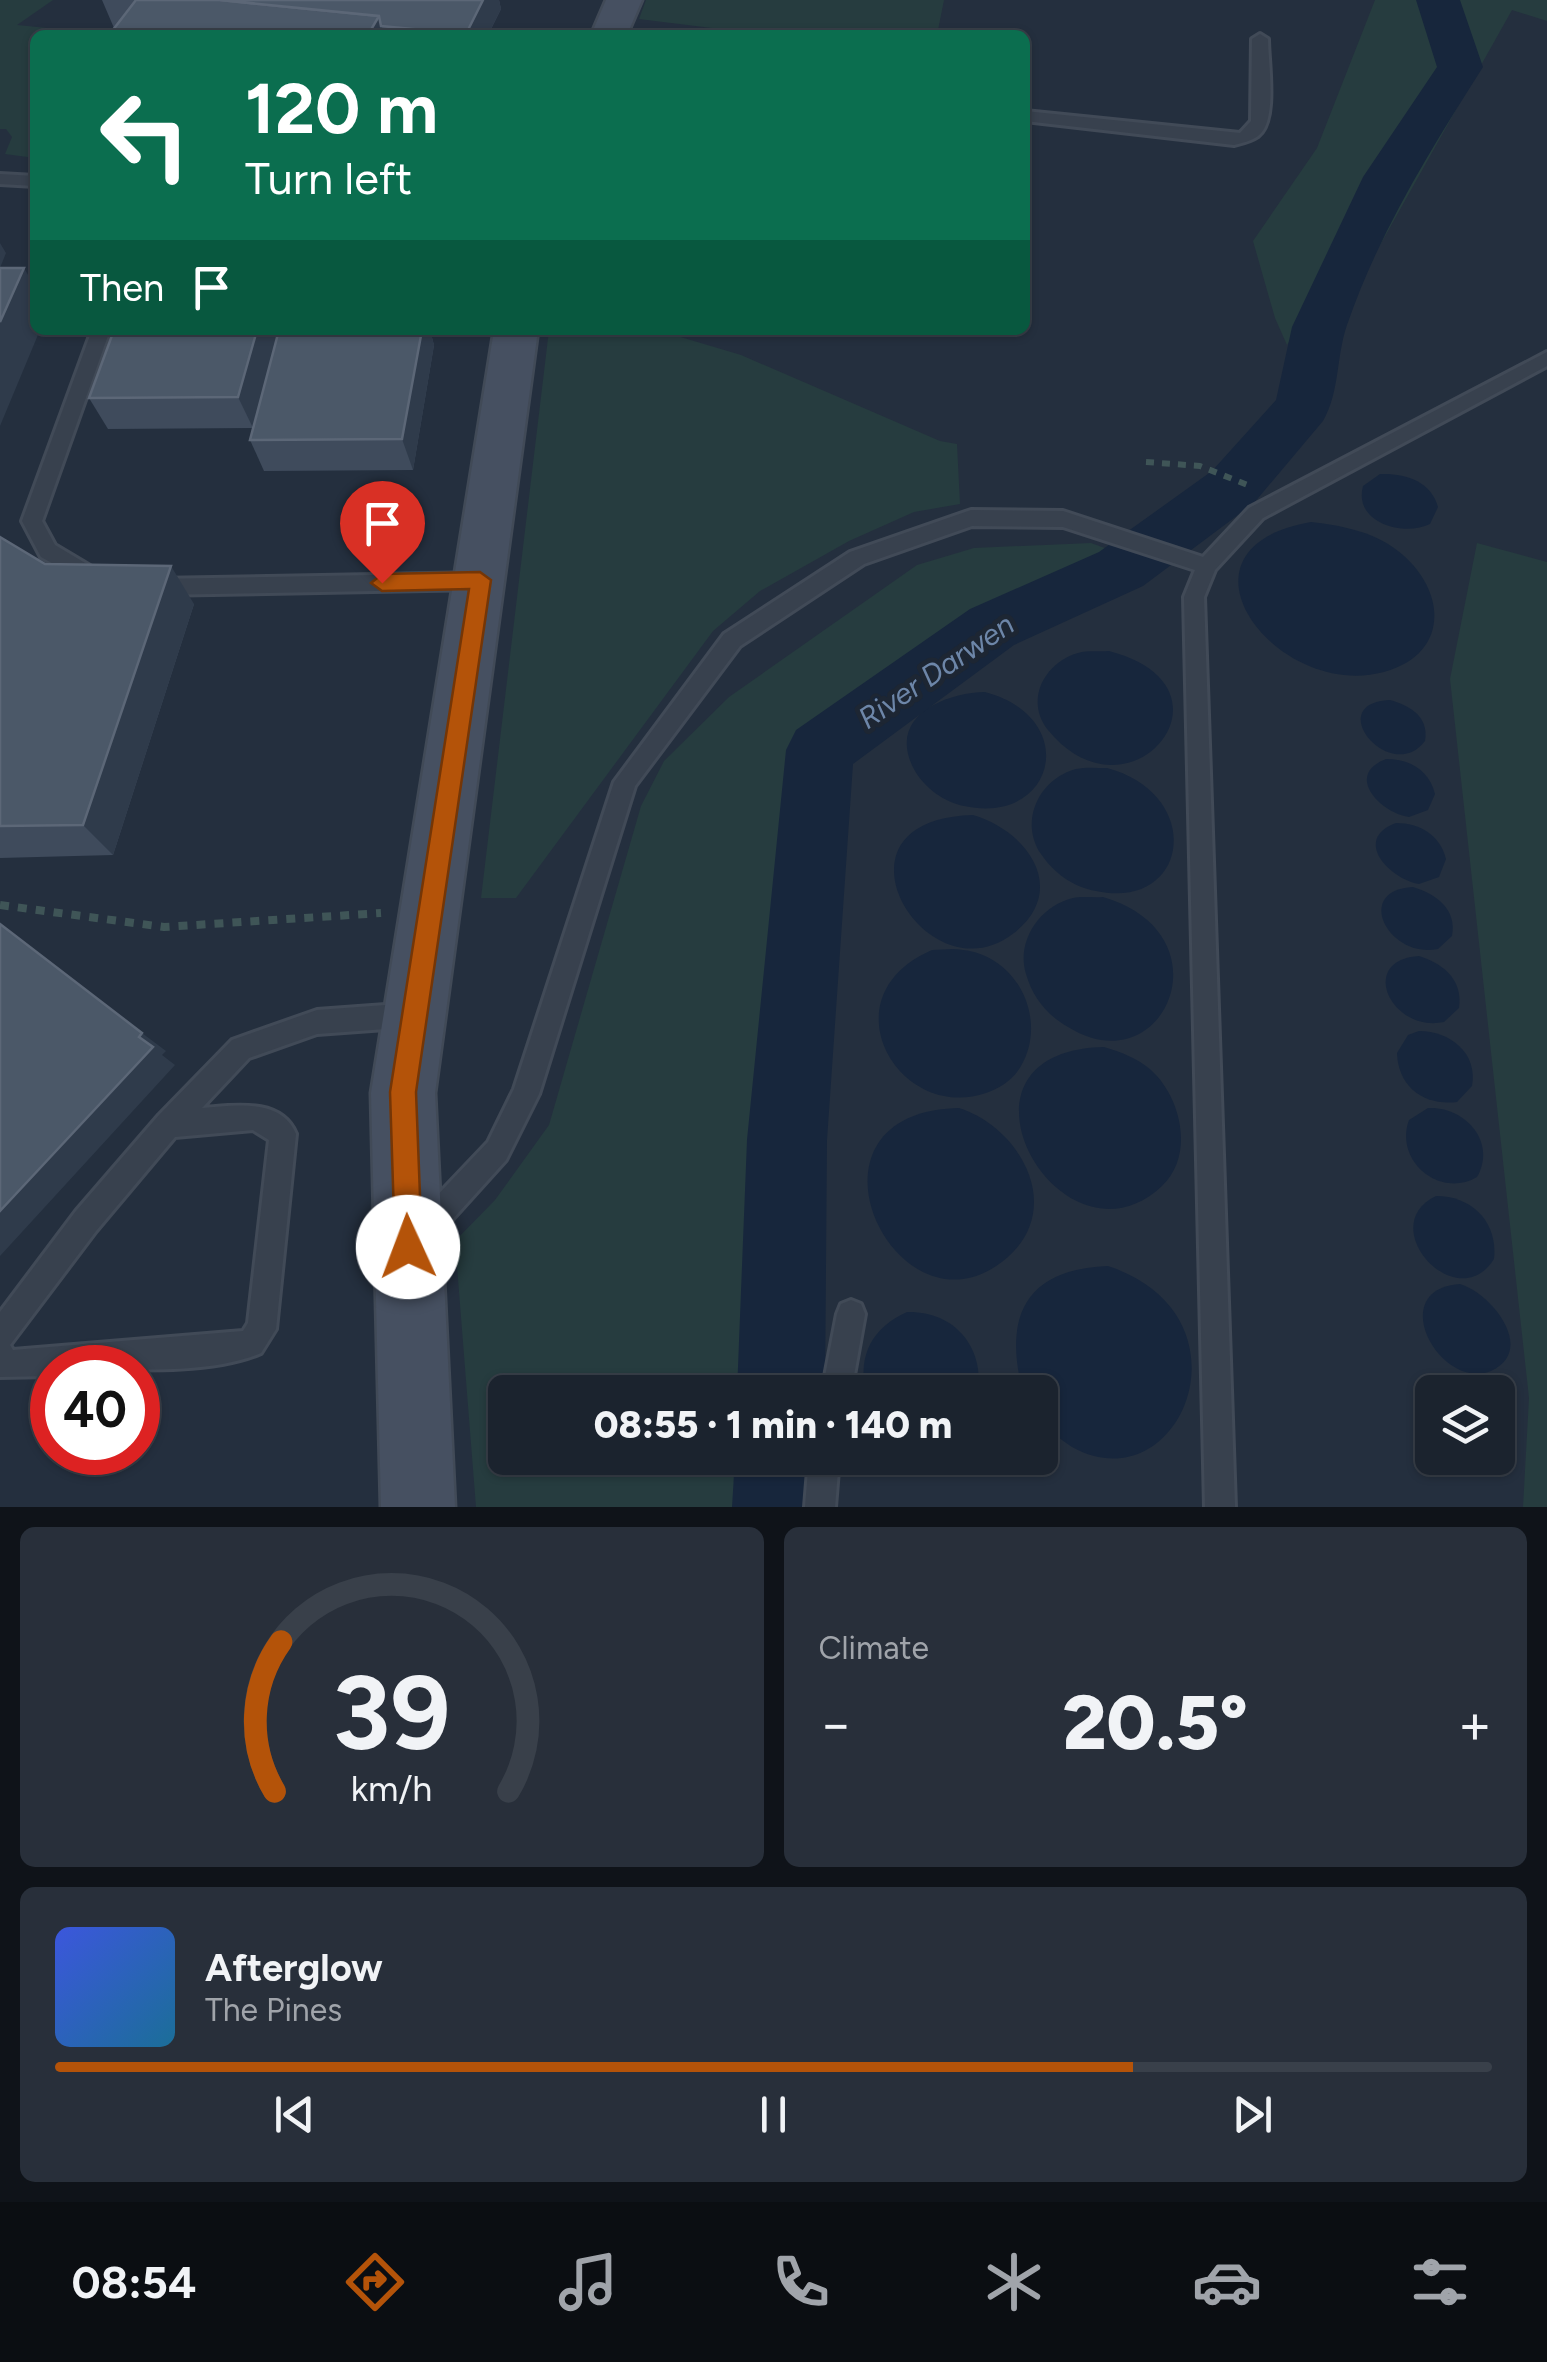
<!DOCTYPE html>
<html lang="en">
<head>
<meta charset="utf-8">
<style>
  :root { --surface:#1b232e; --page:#282f3a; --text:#f1f3f6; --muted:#a0a4aa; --line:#39404a; --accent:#b45309 }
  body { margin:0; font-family:Figtree,sans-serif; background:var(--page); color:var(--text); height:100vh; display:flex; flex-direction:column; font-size:38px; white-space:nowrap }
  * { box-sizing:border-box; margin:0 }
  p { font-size:32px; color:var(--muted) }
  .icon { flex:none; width:55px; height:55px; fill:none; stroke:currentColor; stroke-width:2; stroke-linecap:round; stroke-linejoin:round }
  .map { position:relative; height:1507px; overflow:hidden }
  .details { display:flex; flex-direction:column; gap:20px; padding:20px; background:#0f1319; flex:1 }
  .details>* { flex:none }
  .top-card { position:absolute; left:30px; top:30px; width:1000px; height:305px; border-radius:15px; box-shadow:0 2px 8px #0004,0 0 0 2px var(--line); background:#0b6e4f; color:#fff; overflow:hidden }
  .tools { position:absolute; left:1415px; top:1375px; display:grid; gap:20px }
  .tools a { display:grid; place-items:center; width:100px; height:100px; border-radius:15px; background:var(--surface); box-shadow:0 2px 8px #0004,0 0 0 2px var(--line); font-size:50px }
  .speed { position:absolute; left:30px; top:1345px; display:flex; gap:20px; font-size:50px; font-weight:700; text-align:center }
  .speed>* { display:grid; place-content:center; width:130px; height:130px; border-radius:50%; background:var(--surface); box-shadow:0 2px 8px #0004,0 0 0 2px var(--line); line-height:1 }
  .speed .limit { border:15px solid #d22; background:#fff; color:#111 }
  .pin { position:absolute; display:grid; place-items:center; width:85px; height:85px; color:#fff; margin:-102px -42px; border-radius:50% 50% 50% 0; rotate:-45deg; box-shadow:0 0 10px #0007 }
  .pin .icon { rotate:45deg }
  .me { position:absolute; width:110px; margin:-55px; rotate:358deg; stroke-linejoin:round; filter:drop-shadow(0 0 8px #0008) }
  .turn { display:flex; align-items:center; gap:35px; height:210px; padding:0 50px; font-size:45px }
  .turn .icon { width:130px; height:130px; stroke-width:2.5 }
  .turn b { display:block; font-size:70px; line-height:85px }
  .then { display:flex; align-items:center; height:95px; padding:0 50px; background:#0003; gap:20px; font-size:38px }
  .big { font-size:75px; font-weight:800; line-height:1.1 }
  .details .card { flex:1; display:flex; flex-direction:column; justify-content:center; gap:15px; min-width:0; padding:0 35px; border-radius:15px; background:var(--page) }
  .details .dial { align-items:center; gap:0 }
  .dial svg { height:260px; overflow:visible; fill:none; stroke:var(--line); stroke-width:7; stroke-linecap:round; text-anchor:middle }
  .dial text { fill:var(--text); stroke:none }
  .song { display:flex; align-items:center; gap:30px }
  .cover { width:120px; height:120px; border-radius:15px; background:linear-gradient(135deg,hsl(230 70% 55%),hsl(200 70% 35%)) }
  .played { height:10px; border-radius:5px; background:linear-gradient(90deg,var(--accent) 75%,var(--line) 75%) }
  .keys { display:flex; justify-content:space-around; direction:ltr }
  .heat { display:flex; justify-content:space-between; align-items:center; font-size:55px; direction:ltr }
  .details .tiles { flex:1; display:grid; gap:20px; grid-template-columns:1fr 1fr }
  .card:last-child { grid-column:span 2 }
  .trip { position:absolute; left:488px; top:1375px; width:570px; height:100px; border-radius:15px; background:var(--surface); box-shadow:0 2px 8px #0004,0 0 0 2px var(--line); font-weight:800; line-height:100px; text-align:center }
  .tabs { display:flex; height:160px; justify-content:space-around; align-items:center; background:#0b0e12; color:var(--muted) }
  .tabs .icon { width:70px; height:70px }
  .tabs .current { color:var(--accent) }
  .tabs b { font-size:45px; color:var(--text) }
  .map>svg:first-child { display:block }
  .green { fill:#263c3f }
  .water { fill:#17263c }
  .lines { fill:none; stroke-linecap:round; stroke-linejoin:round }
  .river { fill:#17263c; fill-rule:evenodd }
  .lane-casing { stroke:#414a57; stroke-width:6 }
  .secondary-casing { stroke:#414a57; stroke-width:5 }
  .path-far1 { stroke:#3f5557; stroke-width:6; stroke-dasharray:8 8; stroke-linecap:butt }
  .path { stroke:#3f5557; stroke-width:8; stroke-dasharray:9 9; stroke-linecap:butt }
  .lane { fill:#38414e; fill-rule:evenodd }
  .secondary { fill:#465061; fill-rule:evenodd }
  .wall { fill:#3f4b5c }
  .shaded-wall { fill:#2f3b4b }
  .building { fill:#4b5868; stroke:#5c6777; stroke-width:2.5 }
  .route { fill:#b45309; stroke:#753606; stroke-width:2.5 }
  .labels { text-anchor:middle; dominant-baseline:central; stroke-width:10; stroke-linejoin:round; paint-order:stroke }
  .water-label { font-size:30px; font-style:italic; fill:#6d86a8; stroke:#1d2633 }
</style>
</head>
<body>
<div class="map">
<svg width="1547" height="1507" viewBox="0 0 1547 1507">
  <rect width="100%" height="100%" fill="#242f3e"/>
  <!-- green -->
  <g class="green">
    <polygon points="0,0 53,0 17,25 117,35 35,35 35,158 5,154 12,137 6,129 0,129"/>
    <polygon points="646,0 944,0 937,35 769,35 639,19"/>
    <polygon points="1375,0 1427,0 1447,66 1287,345 1275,318 1253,241 1317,148"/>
    <polygon points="1449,0 1547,0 1547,21 1512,10 1361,279 1400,187 1469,69"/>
    <polygon points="549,330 657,330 741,355 940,441 957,444 960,504 914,512 849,541 760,591 713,631 516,898 481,898"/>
    <polygon points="1091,543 1124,555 984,616 800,744 794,762 754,1152 751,1392 505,1392 505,1458 751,1458 750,1507 476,1507 455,1241 495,1200 549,1125 641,806 664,761 729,697 917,565 974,548"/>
    <polygon points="1477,543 1547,562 1547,1507 1523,1507 1529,1398 1450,679"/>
  </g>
  <!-- water -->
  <g class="water">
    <path d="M1380 474C1405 473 1431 481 1438 507L1430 524C1404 537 1353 523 1363 486Z"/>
    <path d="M1311 522C1344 526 1377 532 1403 555 1448 595 1447 655 1384 672 1276 701 1159 548 1311 522Z"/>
    <path d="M1109 651C1248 687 1129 830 1048 730 1024 700 1045 662 1078 653 1088 650 1099 652 1109 651Z"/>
    <path d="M985 692C1082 718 1055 826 964 806 944 802 925 788 915 771 885 718 943 693 985 692Z"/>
    <path d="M1390 700C1411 706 1429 717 1425 741 1391 786 1321 703 1390 700Z"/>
    <path d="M1386 759C1410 759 1429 770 1435 794L1428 810 1409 817C1380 813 1344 775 1386 759Z"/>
    <path d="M1107 768C1205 794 1190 911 1096 891 1073 887 1054 873 1041 854 1019 821 1039 779 1076 769 1085 767 1097 768 1107 768Z"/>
    <path d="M973 815C1028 831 1069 890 1014 933 927 1002 816 819 973 815Z"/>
    <path d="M1396 823C1420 823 1440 835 1446 859L1439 877 1419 884C1389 879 1352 839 1396 823Z"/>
    <path d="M1413 887C1436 894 1457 909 1452 936L1438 949C1388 959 1353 890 1413 887Z"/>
    <path d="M1103 897C1230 934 1164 1087 1068 1027 1047 1015 1033 998 1026 974 1016 942 1039 906 1073 898 1082 896 1094 898 1103 897Z"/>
    <path d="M932 950C942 950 953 948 963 950 1018 956 1048 1020 1021 1066 1013 1080 1000 1088 986 1093 898 1123 825 996 932 950Z"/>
    <path d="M1419 956C1444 964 1463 980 1459 1008L1444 1022C1391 1033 1357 960 1419 956Z"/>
    <path d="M1419 1031C1450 1031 1478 1053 1472 1086L1457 1102C1424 1106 1398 1087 1397 1053L1408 1035Z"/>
    <path d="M1104 1047C1121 1052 1137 1058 1151 1070 1181 1097 1195 1155 1162 1186 1061 1281 930 1051 1104 1047Z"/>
    <path d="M959 1108C1019 1127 1065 1206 1008 1257 899 1353 781 1112 959 1108Z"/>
    <path d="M1428 1108C1465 1106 1497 1142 1477 1177 1440 1199 1394 1161 1409 1120Z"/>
    <path d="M1436 1196C1473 1196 1498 1223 1494 1259 1457 1318 1373 1226 1436 1196Z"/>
    <path d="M1108 1266C1259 1316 1180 1507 1072 1447 1046 1429 1040 1424 1040 1392H1023C1003 1317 1025 1269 1108 1266Z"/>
    <path d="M1460 1284C1491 1293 1537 1350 1491 1371 1440 1392 1384 1289 1460 1284Z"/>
    <path d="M907 1312C954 1311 984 1346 978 1392H866C857 1355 873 1327 907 1312Z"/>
  </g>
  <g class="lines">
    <!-- river -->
    <g class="river">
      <path d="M1416 0H1460L1483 67C1431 149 1379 232 1347 325 1336 357 1340 392 1323 421L1254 503 1143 586 1014 645 853 764 827 1140 825 1392H737L747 1140 786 750 796 730 970 609 1099 552 1212 471 1276 400 1292 327 1363 177 1437 67Z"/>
      <polygon points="735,1458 825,1458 824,1507 732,1507"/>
    </g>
    <defs>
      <g id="lane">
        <path d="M1260 34 1268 39C1268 63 1278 121 1258 136 1251 141 1242 143 1234 145L1025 121V111L1240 133 1251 121 1252 39Z"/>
        <polygon points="0,174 35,176 35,186 0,184"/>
        <polygon points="92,330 110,330 42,521 55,545 102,573 105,579 102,585 95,587 41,557 22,521"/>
        <polygon points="1547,352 1547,366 1263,518 1215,570 1204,597 1235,1507 1205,1507 1184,597 1195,570 1063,527 972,526 864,564 740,646 635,786 539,1094 506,1160 431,1243 421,1247 411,1243 407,1233 411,1223 488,1142 514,1089 614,782 724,634 850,552 971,510 1063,511 1203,557 1249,508"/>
        <polygon points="481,573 491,581 481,589 155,595 145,587 155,579"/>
        <path d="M413 1003 422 1006 426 1015 422 1024 413 1027 317 1034 249 1058 202 1108C233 1106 281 1097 296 1134L276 1329 261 1353C205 1377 113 1368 52 1368V1376L0 1377V1312L76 1211 159 1115 232 1040 317 1010ZM253 1130 269 1140 248 1323 243 1331 13 1350 10 1345 96 1231 175 1137Z"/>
        <polygon points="851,1300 861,1304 865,1314 851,1392 822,1392 837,1314 841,1304"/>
        <polygon points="809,1458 839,1458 835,1507 805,1507"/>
      </g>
      <g id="secondary">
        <polygon points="606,0 642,0 627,35 591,35"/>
        <polygon points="494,330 538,330 435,1093 455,1507 381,1507 371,1093"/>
      </g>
    </defs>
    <!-- lane casing -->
    <use href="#lane" class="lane-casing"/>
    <!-- secondary casing -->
    <use href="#secondary" class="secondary-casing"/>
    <!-- path-far1 -->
    <polyline class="path-far1" points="1146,462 1200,466 1250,486"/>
    <!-- path -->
    <polyline class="path" points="0,905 164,927 381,913"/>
    <!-- lane -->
    <use href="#lane" class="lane"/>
    <!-- secondary -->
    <use href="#secondary" class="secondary"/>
  </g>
  <!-- wall -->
  <g class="wall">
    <polygon points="102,0 499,0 501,9 488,35 109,35 114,28"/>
    <polygon points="279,330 253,428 108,429 89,398"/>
    <polygon points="279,330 430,330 434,345 413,470 264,471 250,440"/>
    <polygon points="0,537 45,564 194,604 113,855 0,858"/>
  </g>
  <!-- shaded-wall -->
  <g class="shaded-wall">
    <polygon points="483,0 499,0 501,9 488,35 466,35"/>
    <polygon points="379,16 384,35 368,35"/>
    <polygon points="0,243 6,253 0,268"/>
    <polygon points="24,268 35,287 35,330 40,330 0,426 0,322"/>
    <polygon points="257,330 279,330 253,428 238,397"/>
    <polygon points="422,330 430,330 434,345 413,470 402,439"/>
    <polygon points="171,566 194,604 113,855 83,825"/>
    <polygon points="142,1033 166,1051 162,1055 175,1065 0,1256 0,1211"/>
  </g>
  <!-- building -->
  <g class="building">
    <polygon points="136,0 220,0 379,16 368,35 109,35"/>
    <polygon points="220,0 483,0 466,34 381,26 379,16"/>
    <polygon points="0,268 24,268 0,322"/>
    <polygon points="114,330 257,330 238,397 89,398"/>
    <polygon points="279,330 422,330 402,439 250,440"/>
    <polygon points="0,537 45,564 171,566 83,825 0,826"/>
    <polygon points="0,924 142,1033 139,1037 153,1047 0,1211"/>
  </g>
  <!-- route -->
  <polygon class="route" points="480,572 491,580 416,1092 422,1247 418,1257 408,1261 399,1257 395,1247 390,1092 469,589 382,591 371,583 382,574"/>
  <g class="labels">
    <!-- water labels -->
    <g class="water-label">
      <text transform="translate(936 671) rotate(-34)">River Darwen</text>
    </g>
  </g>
</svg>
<div class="tools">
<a><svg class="icon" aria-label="layers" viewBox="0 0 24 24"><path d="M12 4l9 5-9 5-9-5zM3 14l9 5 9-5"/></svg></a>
</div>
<div class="speed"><div class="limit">40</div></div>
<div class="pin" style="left:382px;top:583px;background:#d93025"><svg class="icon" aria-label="arrive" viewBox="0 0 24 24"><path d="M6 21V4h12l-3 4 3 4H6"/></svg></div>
<svg class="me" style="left:408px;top:1247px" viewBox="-20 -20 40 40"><circle r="19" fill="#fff"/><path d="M0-13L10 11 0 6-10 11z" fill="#b45309"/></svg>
<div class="trip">08:55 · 1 min · 140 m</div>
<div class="top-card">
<div class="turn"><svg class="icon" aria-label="left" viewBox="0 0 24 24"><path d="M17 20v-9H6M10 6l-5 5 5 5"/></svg><div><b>120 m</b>Turn left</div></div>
<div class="then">Then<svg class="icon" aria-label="arrive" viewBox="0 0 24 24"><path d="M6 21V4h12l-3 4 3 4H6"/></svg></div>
</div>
</div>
<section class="details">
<div class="tiles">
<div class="card dial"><svg viewBox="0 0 100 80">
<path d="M14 69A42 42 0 1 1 86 69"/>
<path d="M14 69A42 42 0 0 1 16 23" stroke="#b45309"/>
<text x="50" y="56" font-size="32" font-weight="700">39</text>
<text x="50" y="72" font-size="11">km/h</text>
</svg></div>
<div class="card"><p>Climate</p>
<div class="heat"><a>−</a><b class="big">20.5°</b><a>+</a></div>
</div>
<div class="card">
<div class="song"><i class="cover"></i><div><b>Afterglow</b><p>The Pines</p></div></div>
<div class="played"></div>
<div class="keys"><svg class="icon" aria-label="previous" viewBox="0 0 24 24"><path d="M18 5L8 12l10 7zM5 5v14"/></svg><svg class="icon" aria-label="pause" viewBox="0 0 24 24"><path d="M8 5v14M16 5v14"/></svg><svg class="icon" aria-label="next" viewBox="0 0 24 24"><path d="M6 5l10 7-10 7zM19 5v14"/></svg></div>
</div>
</div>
</section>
<nav class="tabs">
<b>08:54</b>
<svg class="icon current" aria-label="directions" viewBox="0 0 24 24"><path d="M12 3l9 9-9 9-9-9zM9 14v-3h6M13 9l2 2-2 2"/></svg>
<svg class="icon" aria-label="music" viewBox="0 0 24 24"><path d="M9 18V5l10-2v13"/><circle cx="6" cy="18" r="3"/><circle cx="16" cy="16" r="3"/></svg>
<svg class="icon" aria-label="phone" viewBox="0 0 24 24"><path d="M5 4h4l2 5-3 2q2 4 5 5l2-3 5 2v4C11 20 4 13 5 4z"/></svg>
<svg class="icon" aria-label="climate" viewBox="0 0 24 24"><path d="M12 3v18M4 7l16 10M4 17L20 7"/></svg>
<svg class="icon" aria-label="car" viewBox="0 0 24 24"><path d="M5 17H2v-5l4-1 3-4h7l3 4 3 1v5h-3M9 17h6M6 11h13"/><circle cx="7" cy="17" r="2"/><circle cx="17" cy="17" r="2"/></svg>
<svg class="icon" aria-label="filters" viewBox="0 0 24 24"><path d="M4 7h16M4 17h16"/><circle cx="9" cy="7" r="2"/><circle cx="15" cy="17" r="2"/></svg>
</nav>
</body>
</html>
